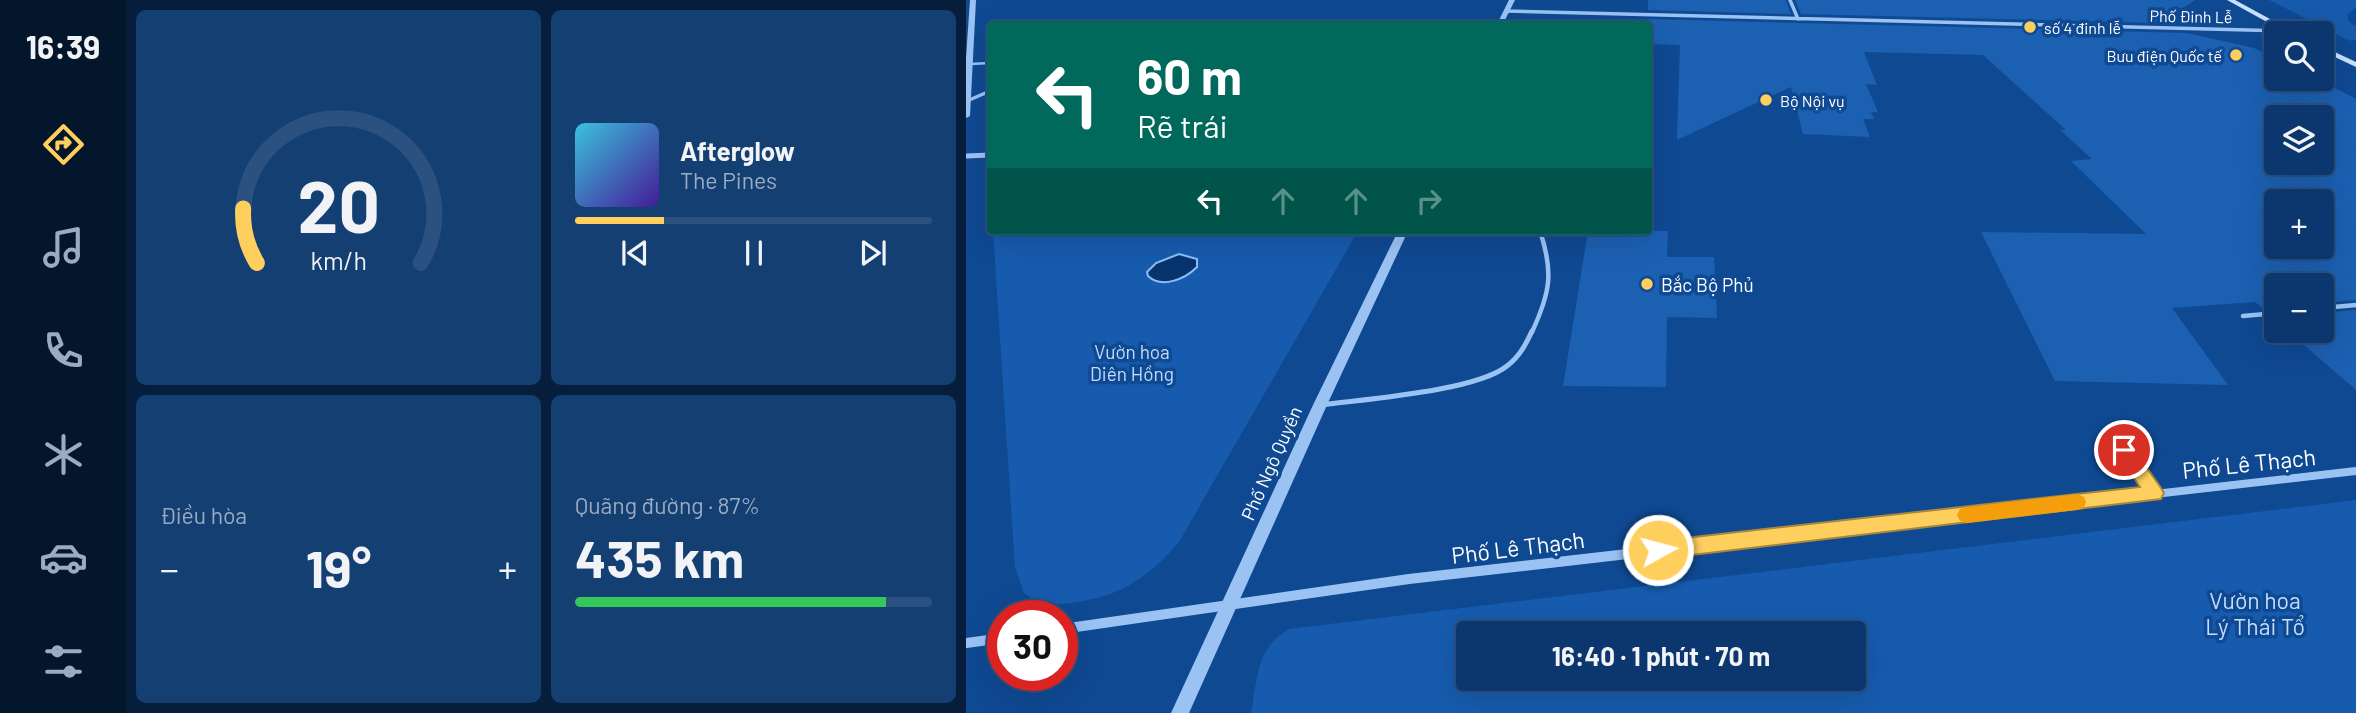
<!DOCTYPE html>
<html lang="vi">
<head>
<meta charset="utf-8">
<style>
	:root { --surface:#0b376e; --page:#143f73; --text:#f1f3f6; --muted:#9aacc2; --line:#2b5181; --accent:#ffcf5d }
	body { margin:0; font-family:Barlow,sans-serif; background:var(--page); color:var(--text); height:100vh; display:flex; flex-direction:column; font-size:26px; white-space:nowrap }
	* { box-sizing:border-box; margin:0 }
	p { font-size:23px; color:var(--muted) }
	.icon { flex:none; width:38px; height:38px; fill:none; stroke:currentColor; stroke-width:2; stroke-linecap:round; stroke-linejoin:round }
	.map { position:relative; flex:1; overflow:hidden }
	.drawer { display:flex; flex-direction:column; gap:10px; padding:10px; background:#061e3c; width:840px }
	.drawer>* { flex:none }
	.guide { position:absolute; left:21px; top:21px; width:665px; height:214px; border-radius:7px; box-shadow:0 7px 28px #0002,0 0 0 2px var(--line); background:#00695c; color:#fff; overflow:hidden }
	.controls { position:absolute; left:1298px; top:21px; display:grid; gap:14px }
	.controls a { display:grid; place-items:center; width:70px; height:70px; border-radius:7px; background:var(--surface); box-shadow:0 7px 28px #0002,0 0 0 2px var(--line); font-size:35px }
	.speed { position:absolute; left:21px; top:600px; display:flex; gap:14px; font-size:35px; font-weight:700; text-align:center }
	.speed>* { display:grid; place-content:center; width:91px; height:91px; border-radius:50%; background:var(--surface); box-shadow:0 7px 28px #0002,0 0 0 2px var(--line); line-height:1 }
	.speed .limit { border:10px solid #d22; background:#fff; color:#111 }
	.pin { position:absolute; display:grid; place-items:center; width:60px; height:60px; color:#fff; margin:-30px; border:4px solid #fff; border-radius:50%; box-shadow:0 2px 7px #0007 }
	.me { position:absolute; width:77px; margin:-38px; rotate:83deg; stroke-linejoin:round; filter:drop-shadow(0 0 5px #0008) }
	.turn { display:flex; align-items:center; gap:24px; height:147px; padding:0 35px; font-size:32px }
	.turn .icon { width:91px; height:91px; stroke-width:2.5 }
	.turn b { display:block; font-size:49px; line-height:60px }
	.lanes { display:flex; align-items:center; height:66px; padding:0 35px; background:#0003; justify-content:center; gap:35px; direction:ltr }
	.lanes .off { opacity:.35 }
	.big { font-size:52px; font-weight:700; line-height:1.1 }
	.drawer .widget { flex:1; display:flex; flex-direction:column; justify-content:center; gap:10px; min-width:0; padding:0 24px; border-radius:10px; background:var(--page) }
	.drawer .dial { align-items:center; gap:0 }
	.dial svg { height:182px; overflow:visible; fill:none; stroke:var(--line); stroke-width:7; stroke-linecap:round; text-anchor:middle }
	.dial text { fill:var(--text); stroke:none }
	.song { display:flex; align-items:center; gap:21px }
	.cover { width:84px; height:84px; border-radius:10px; background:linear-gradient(135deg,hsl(190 70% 55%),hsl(260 70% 35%)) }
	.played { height:7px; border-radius:4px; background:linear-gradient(90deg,var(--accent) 25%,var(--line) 25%) }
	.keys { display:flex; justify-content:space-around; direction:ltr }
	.heat { display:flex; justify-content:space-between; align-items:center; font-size:38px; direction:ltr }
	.charge { height:10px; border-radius:5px; background:linear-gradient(90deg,#34c759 87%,var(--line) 0) }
	.drawer .tiles { flex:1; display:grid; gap:10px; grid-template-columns:repeat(2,1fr) }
	.trip { position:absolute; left:490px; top:621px; width:410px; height:70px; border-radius:7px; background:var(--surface); box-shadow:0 7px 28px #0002,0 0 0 2px var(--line); font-weight:700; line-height:70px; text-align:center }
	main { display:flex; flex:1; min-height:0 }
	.dock { display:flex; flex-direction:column; width:126px; justify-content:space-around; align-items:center; background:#04162c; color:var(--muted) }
	.dock .icon { width:49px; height:49px }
	.dock .selected { color:var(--accent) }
	.dock b { font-size:32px; color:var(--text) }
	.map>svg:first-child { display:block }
</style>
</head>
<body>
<main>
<nav class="dock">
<b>16:39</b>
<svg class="icon selected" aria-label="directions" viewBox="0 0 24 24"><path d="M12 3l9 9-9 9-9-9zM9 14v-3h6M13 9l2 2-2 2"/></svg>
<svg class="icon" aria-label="music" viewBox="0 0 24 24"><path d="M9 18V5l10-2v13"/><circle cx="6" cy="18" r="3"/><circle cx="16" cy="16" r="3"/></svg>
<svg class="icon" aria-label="phone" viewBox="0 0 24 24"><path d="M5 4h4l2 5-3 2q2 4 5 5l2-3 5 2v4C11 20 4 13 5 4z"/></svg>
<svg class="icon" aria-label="climate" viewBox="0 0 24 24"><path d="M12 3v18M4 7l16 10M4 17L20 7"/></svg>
<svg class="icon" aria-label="car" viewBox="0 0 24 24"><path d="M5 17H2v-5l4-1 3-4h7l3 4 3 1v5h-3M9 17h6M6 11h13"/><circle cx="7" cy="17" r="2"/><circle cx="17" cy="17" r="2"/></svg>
<svg class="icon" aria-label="filters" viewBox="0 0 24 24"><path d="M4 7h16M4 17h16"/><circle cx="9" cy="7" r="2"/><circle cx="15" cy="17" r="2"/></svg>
</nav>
<section class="drawer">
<div class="tiles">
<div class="widget dial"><svg viewBox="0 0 100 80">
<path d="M14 69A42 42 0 1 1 86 69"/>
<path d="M14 69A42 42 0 0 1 8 45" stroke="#ffcf5d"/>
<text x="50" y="56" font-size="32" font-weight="700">20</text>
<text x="50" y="72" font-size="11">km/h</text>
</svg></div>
<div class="widget">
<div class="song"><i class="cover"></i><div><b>Afterglow</b><p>The Pines</p></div></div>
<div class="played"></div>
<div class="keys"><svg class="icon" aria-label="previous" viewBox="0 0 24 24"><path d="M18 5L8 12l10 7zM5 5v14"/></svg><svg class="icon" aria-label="pause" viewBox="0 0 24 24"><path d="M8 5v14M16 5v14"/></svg><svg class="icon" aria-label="next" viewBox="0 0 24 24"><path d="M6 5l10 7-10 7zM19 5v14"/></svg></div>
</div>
<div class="widget"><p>Điều hòa</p>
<div class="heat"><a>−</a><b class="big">19°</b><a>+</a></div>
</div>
<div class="widget"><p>Quãng đường · 87%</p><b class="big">435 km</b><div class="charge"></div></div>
</div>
</section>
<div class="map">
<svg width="1390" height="713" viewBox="0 0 1390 713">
	<rect width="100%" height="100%" fill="#0f4992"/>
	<!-- green -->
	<path fill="#165bad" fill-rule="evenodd" d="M1303 0H1390V8L1381 14 1383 22 1390 26V39L1384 41Z
		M27 231H392L213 542C171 591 139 601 77 606L58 593 49 568Z
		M1390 500V713H285C292 678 289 649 323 629ZM502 634H887V679H502Z"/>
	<!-- water -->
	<path fill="#08346d" stroke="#8bbef8" stroke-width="2" d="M213 254 231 259V267C219 279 196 289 182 276L181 272 190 263Z"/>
	<!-- building -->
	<path fill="#1c60b2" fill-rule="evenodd" d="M682 0H820L825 14 682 10Z
		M829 0H1229L1194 23 835 14Z
		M682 19 1221 33 1288 48 1311 59V79H1352L1390 99V300L1356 303V285H1311V308L1298 309 1289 302 1206 308 1262 385 1089 381 1015 232 1180 234 1105 161 1126 159 1094 130H1100L1017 55 898 52 911 85 900 84 912 112H905L908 119H897L904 137 837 134 825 87 711 140 714 45 682 44ZM1311 117H1356V163H1311ZM1311 201H1356V247H1311Z
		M622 231H702L701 257H748L751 318 701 317 700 387 597 386Z
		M1390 310V390L1322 331H1356V313Z"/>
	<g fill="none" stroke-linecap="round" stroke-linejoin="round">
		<!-- service-far3 -->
		<path stroke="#9ac3f4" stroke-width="2.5" d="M4 64 24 63"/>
		<!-- service-far2 -->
		<path stroke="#9ac3f4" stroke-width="3.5" d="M1 101 24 91"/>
		<!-- service-far1 -->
		<path stroke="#9ac3f4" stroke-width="4.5" d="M1356 308 1390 305
			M1277 316 1311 313
			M566 332C584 293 588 273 574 231"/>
		<!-- service -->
		<path stroke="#9ac3f4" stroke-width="5" d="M356 405C400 399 510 391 541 366 554 356 560 344 566 331
			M1158 450 1188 493"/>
		<!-- minor-far3 -->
		<path stroke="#9ac3f4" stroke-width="3.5" d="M824 0 832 19
			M540 11 1321 31"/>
		<!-- minor-far2 -->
		<path stroke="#9ac3f4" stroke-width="5" d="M0 156 24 155"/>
		<!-- minor-far1 -->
		<path stroke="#9ac3f4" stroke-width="8" d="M1119 502 1390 471"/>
		<!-- minor -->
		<path stroke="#9ac3f4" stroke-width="10" d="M96 629 443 579 1134 500
			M0 643 37 638"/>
		<!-- tertiary -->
		<path fill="#9ac3f4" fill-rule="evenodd" d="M4 0H10L4 116 0 118V58Z
			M543 0H549L537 24H531Z
			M432 231H442L361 405 223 713H205L347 405Z"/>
		<!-- secondary -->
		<path fill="#c9e0fd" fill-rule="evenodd" d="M1261 0H1269L1330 33H1321Z
			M1356 46 1390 62V67L1356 51Z"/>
	</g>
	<!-- route -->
	<path fill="#ffcf5d" stroke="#a6873c" stroke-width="2" d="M1158 443 1165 445 1195 488 1198 493 1195 499 692 559 684 556 681 550 684 544 692 541 1174 487 1149 450 1152 445Z"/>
	<!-- slow -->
	<path fill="#f59e0b" d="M1111 494 1118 497 1120 502 1118 508 1111 510 1001 523 994 521 991 515 994 509 1001 507Z"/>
	<!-- markers -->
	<g fill="#ffcf5d" stroke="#0f4992" stroke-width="2.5">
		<circle cx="1064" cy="27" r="7"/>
		<circle cx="1270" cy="55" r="7"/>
		<circle cx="800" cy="100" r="7"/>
		<circle cx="681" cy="284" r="7"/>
	</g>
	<g text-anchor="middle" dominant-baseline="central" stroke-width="7" stroke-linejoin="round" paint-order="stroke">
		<!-- far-street labels -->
		<g font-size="16" fill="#fff" stroke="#0f4992">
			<text transform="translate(1225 16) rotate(1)">Phố Đinh Lễ</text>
		</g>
		<!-- far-poi labels -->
		<g font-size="16" fill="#fff" stroke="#0f4992" text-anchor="start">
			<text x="1078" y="27">số 4 đinh lễ</text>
			<text x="1256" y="55" text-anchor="end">Bưu điện Quốc tế</text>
			<text x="814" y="100">Bộ Nội vụ</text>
		</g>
		<!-- poi labels -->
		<g font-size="19" fill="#fff" stroke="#0f4992" text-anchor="start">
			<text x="695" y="284">Bắc Bộ Phủ</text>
		</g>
		<!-- park labels -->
		<g font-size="19" fill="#c2ddfe" stroke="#0f4992">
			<text x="166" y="351">Vườn hoa<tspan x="166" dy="22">Diên Hồng</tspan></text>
		</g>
		<!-- street labels -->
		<g font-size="19" fill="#fff" stroke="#0f4992">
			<text transform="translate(305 463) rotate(-66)">Phố Ngô Quyền</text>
		</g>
		<!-- near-street labels -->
		<g font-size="23" fill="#fff" stroke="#0f4992">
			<text transform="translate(1283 463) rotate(-6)">Phố Lê Thạch</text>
			<text transform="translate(552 547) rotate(-7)">Phố Lê Thạch</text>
		</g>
		<!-- near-park labels -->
		<g font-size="23" fill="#c2ddfe" stroke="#0f4992">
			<text x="1289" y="600">Vườn hoa<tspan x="1289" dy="26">Lý Thái Tổ</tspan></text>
		</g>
	</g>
</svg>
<div class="controls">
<a><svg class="icon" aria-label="search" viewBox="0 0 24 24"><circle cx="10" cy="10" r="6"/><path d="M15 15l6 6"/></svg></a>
<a><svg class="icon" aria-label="layers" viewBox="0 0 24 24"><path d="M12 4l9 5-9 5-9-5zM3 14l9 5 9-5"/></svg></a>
<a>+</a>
<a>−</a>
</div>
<div class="speed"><div class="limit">30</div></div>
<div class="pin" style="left:1158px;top:450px;background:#d93025"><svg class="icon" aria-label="arrive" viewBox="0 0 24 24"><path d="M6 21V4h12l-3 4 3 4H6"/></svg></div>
<svg class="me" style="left:692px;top:550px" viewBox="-20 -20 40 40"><circle r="17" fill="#ffcf5d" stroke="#fff" stroke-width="3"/><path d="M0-11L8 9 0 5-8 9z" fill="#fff"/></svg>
<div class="trip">16:40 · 1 phút · 70 m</div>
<div class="guide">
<div class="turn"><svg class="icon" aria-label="left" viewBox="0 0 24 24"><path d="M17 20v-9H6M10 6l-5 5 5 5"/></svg><div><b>60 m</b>Rẽ trái</div></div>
<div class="lanes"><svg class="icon" aria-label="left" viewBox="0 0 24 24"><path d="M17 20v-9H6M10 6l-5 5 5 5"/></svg><svg class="icon off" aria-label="ahead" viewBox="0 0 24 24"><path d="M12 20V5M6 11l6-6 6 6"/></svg><svg class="icon off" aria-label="ahead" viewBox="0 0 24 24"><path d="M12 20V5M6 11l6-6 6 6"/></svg><svg class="icon off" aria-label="right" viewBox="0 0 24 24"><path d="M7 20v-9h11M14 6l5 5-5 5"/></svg></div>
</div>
</div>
</main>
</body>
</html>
